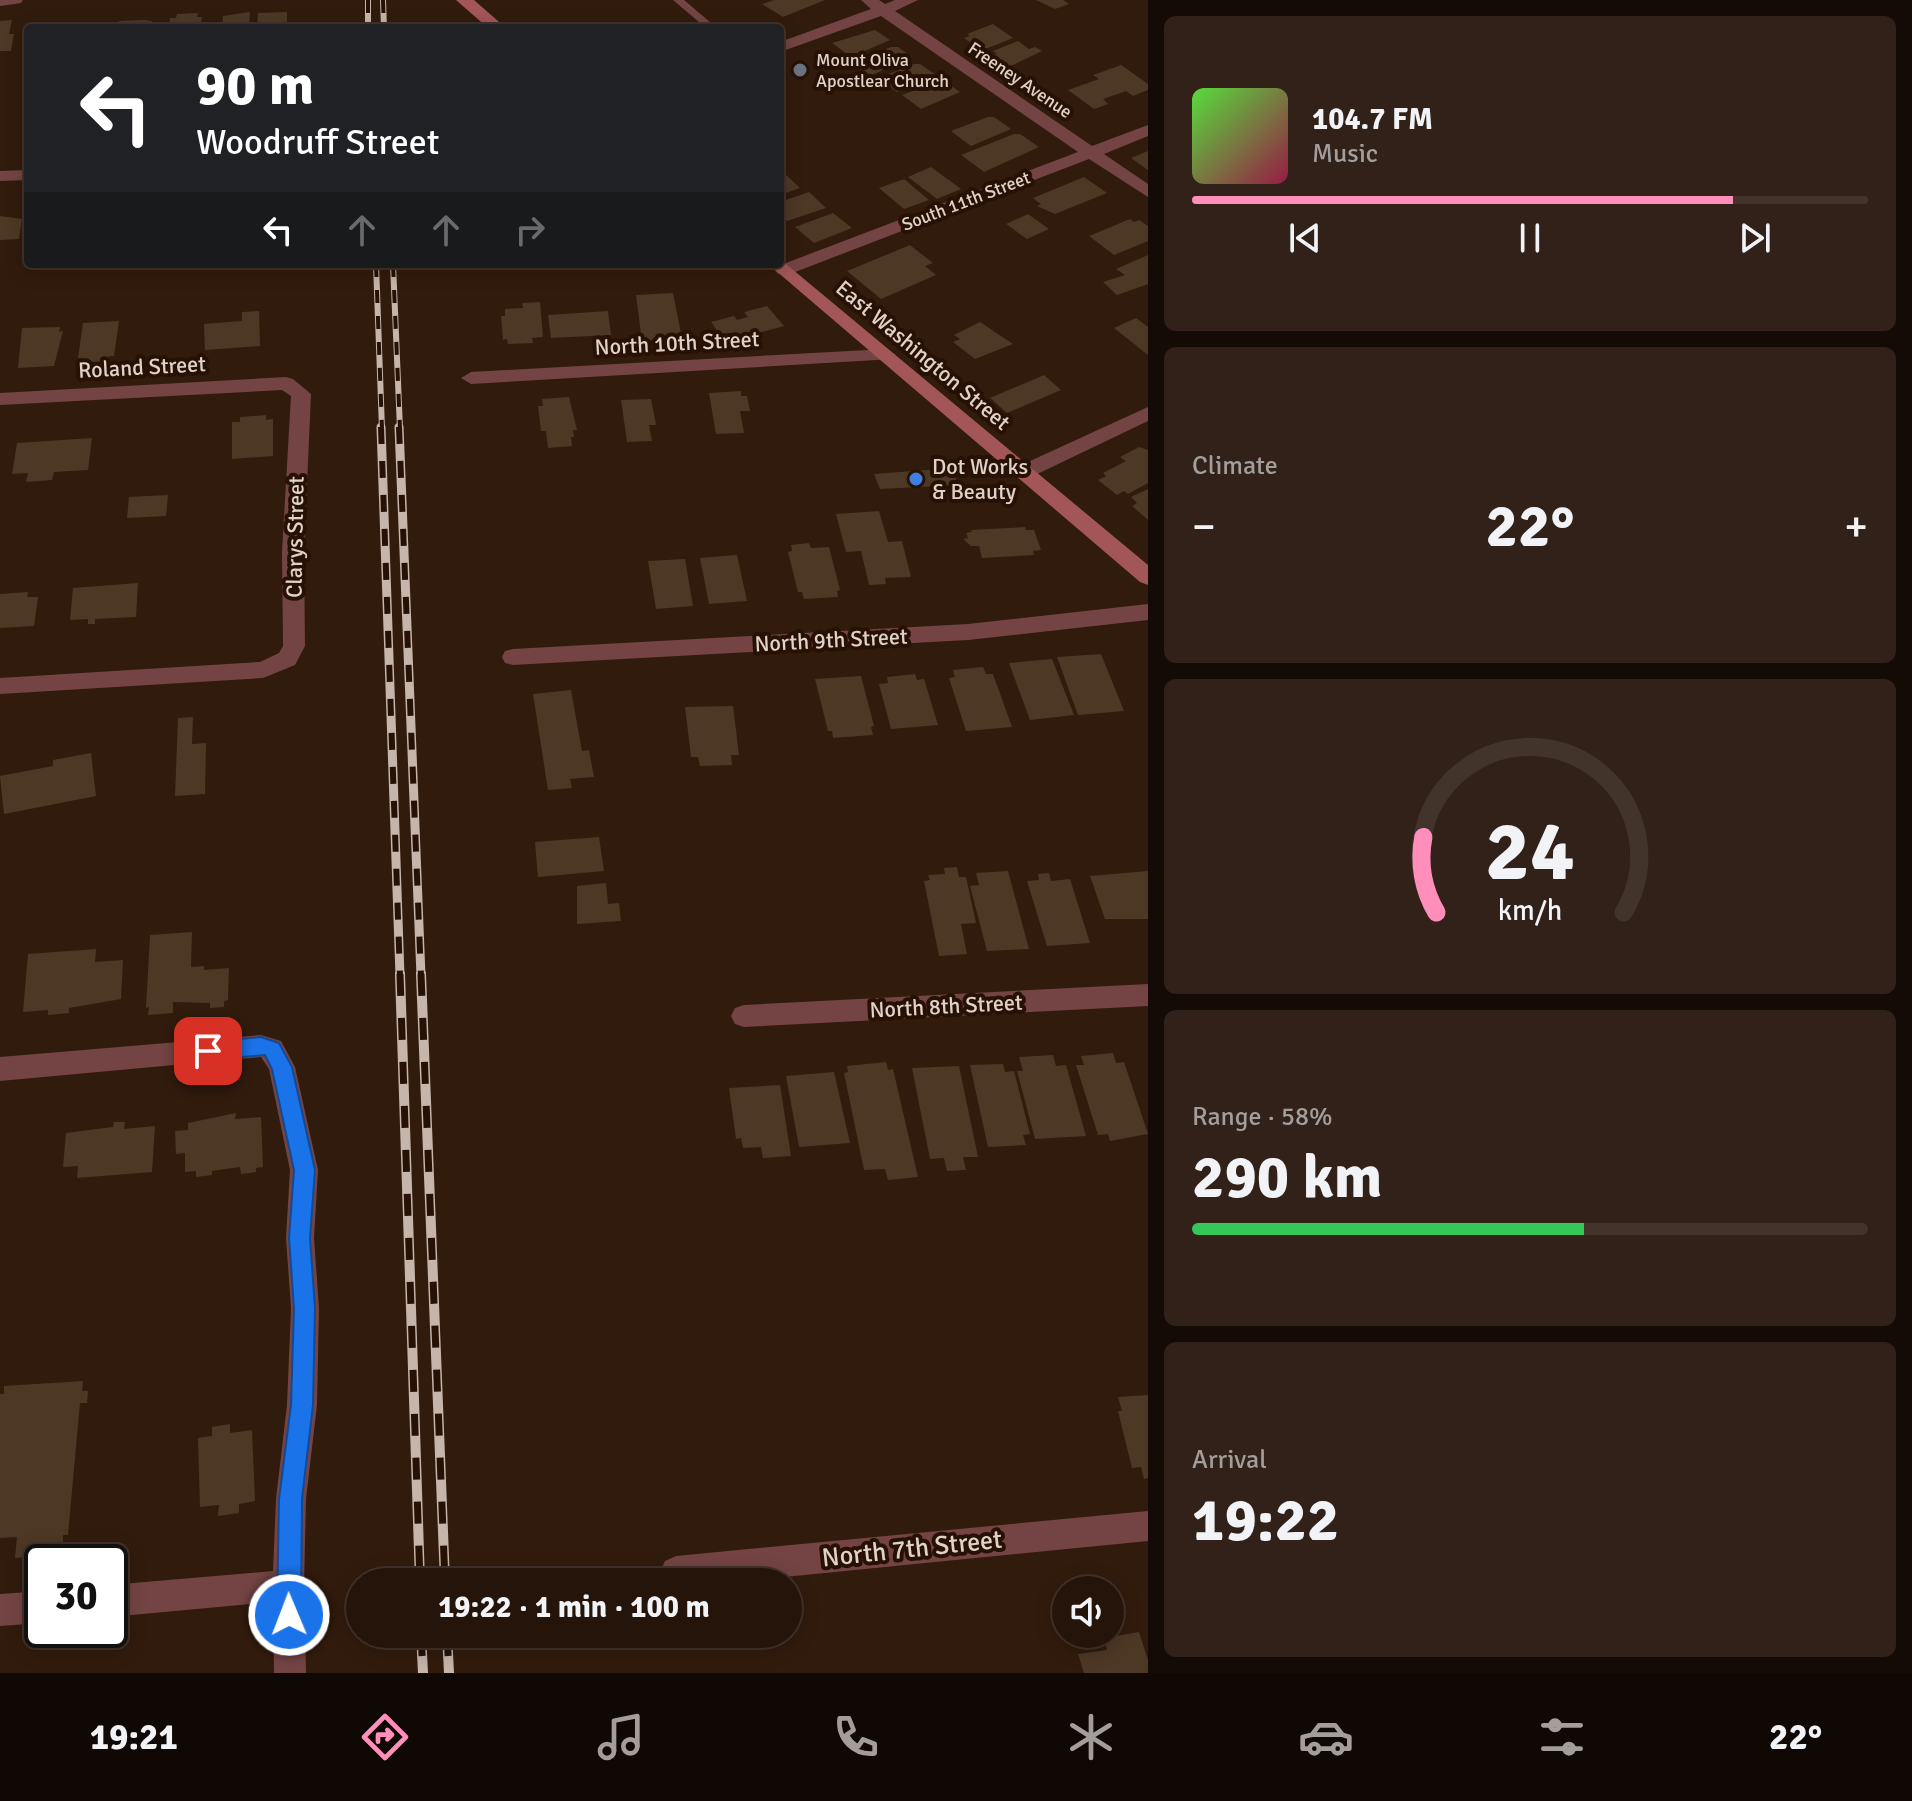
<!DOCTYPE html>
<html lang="en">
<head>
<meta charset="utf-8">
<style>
	:root { --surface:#25140a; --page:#312118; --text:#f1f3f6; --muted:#a39e9c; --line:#42332b; --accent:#ff8eba }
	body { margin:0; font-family:Signika,sans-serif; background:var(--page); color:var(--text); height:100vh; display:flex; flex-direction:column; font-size:30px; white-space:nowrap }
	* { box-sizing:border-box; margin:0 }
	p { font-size:26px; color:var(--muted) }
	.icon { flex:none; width:44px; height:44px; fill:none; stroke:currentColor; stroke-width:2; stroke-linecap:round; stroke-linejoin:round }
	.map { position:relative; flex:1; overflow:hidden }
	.panel { display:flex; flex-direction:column; gap:16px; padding:16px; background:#140b06; width:764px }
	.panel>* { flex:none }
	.top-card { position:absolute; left:24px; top:24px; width:760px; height:244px; border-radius:8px; box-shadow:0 4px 20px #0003,0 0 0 2px var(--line); background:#202124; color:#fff; overflow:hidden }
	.tools { position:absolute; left:1052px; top:1576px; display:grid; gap:16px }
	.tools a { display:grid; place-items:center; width:72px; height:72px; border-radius:50%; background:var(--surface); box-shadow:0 4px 20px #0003,0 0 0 2px var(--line); font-size:40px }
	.speed { position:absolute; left:24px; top:1544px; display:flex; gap:16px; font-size:40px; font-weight:700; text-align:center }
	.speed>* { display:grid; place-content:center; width:104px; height:104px; border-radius:50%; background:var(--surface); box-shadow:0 4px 20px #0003,0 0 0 2px var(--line); line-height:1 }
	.speed .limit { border:4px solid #111; border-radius:12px; background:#fff; color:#111 }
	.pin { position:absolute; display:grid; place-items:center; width:68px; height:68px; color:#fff; margin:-34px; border-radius:16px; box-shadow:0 4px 12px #0006 }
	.me { position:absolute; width:88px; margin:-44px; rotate:359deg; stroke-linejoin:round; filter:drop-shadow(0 0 6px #0008) }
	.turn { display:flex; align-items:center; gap:28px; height:168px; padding:0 40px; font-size:36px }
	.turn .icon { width:104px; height:104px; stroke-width:2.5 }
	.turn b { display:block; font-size:56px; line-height:68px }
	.lanes { display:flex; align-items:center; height:76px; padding:0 40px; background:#0003; justify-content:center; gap:40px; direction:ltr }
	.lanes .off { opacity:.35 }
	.big { font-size:60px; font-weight:700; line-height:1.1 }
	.panel .widget { flex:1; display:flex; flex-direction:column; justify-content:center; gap:12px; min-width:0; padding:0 28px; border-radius:12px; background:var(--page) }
	.panel .dial { align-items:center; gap:0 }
	.dial svg { height:208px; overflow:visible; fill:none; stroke:var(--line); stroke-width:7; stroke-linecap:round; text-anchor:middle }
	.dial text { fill:var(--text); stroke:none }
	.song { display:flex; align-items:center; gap:24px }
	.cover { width:96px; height:96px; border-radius:12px; background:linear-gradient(135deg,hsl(110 70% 55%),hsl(340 70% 35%)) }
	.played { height:8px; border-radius:4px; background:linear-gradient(90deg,var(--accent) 80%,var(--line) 80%) }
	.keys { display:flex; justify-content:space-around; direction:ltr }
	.heat { display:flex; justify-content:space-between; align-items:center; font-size:44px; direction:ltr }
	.charge { height:12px; border-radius:6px; background:linear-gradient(90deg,#34c759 58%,var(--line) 0) }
	.trip { position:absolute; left:346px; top:1568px; width:456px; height:80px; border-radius:40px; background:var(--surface); box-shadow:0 4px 20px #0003,0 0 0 2px var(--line); font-weight:700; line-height:80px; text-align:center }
	.tab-bar { display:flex; height:128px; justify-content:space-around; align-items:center; background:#0f0804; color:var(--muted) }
	.tab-bar .icon { width:56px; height:56px }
	.tab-bar .selected { color:var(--accent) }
	.tab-bar b { font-size:36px; color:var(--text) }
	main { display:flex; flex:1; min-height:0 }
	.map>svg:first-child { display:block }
</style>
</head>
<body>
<main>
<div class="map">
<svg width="1148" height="1673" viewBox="0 0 1148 1673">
	<rect width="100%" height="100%" fill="#311b0d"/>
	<!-- building -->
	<path fill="#4d3825" d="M774 0H825L783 17 762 4Z
		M1036 0H1063L1069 4 1055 9Z
		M250 12 249 28H222L223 16Z
		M287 12V28H257L258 13Z
		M198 13 197 17H202L200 28H169L170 18H176L177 14Z
		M12 20 9 34H14L11 51H0V21Z
		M144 20 152 21 154 28H118L119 21Z
		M993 24 1013 38 988 48H978L964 38 970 36 967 34Z
		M875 30 890 40 851 57 832 43Z
		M1018 41 1029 49 1035 47 1042 51 1013 65 1004 66 989 56 997 54 993 51Z
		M891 47H898L912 57 872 75 855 68 859 66 853 62Z
		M914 64H920L936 75 897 92 878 78Z
		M1121 65 1148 84V90L1133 96 1126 91 1103 99 1108 104 1094 109 1068 90 1099 79 1093 75Z
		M939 81H944L960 92 921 109 902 95Z
		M988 117H994L1011 129 971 146 951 131Z
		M1014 134H1020L1039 147 984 172 961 155Z
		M1148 151V170L1131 158Z
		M931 167 961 189 937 199 908 177Z
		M783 172 800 188 780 195V173Z
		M1084 177 1107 193 1055 214 1037 206 1041 204 1033 198Z
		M904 179 929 200 904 209 879 188Z
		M809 192 826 208 787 221 780 215V202Z
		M833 213 852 228 814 243 795 227Z
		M1028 214 1049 229 1027 239 1006 224Z
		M0 216 22 219 19 239 0 240Z
		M1130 219 1134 222 1139 220 1148 226V241L1114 255 1089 236Z
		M910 245 933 263 925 266 936 275 881 299 847 271Z
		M1148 255V284L1117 295 1103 282 1125 275 1116 269Z
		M673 293 682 339 639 341 638 334H641L636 295Z
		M540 302 543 337 532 338 533 343 508 344 507 339 503 340 501 316H505V309L523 308 522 303Z
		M767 306 784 326 725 342 711 322 734 316 737 320 748 317 744 312Z
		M259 311 260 346 205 350 204 324 242 321V312Z
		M608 311 611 335 551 338 548 315Z
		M1136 318 1148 327V355L1114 328Z
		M119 321 114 356H109L108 361 81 363 82 358H78L83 323Z
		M980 322 1013 344 975 359 953 342 960 339 954 335Z
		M60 327 59 332 63 331 54 366 18 368 22 328Z
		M1044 375 1061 390 1007 413 990 398Z
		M741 391V396H747L750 411H740L744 433 716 434 709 393Z
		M569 397 577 430H573L574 437H571L572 446 548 448 546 431H541L538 406H543L542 399Z
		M651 399 656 425H649L652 441 627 442 621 400Z
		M266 415V420L273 419V456L232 459V422H240V417Z
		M92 438 88 470 54 472 52 480 26 482 28 473 12 474 17 443Z
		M1139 447 1148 450V483L1128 494 1124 491 1117 495 1098 480 1106 476 1103 473 1126 461 1120 457Z
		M952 468 958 485 880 489 874 474Z
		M1148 489V520L1132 506 1137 503 1131 497Z
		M168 495 166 516 127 518 129 497Z
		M879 511 888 542 902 541 911 577 885 578 886 584 869 585 861 551 846 552 836 514Z
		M1025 527 1026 530H1034L1041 550 1033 551 1034 555 982 558 979 546H971L963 539 968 538 966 533 972 532 971 530Z
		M809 543 811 548 829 547 840 590 837 591 838 597 804 599 802 592H798L788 552 792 551 791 545Z
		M737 555 747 601 709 604 700 558Z
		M685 559 693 606 656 609 648 561Z
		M138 583 136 617 95 619V624H88V619L70 620 73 588Z
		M28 592 27 597H38L34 626 0 628V594Z
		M1101 654 1124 711 1078 715 1057 657Z
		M1052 659 1074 715 1030 720 1009 663Z
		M983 667 986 674H993L1012 727 966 731 949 678 955 677 953 670Z
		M915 674 917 680 924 679 938 725 891 729 879 684 888 683 887 677Z
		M861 676 874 726 871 727 873 735 833 738 832 731H828L815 679Z
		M571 690 582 751 589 750 594 777 570 779 572 788 548 790 533 694Z
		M733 706 739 755H731L732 765 700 766 698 757H691L685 707Z
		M193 717 192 744 206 743 205 794 175 796 178 718Z
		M91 753 96 796 4 814 0 776 53 766V760Z
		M599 837 604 871 538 877 535 842Z
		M957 867 959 877H966L976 923 961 924 967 954 939 956 924 881 930 880 928 875 945 874 944 868Z
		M1008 871 1029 949 987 951 970 886 979 885 976 873Z
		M1148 871V919H1105L1090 876Z
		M1049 873 1051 881 1070 879 1090 943 1047 946 1027 881 1039 880 1038 874Z
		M606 883 608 904 619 903 621 921 577 924V886Z
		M192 932 191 967 204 966V970L229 968 228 1000 224 1001V1007L210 1008V1003L173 1002V1013L148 1015 149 1007 146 1008 150 935Z
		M96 949 95 962 123 960 121 999 69 1008V1013L48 1015V1010L23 1012 28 954Z
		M1113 1053 1116 1063 1124 1062 1148 1134 1110 1141 1108 1134 1098 1135 1076 1065H1084L1081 1056Z
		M1053 1055 1056 1066 1066 1065 1086 1136 1035 1139 1017 1071H1023L1019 1057Z
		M886 1062 888 1070 893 1069 918 1177 888 1180 885 1169 864 1170 844 1073 848 1072 847 1066Z
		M1003 1064 1005 1072 1014 1071 1030 1134 1023 1135 1026 1145 988 1147 970 1065Z
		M959 1066 978 1157H963L966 1170 947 1171 944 1158 930 1159 912 1068Z
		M834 1072 850 1143 799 1147 786 1076Z
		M780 1085 791 1156 763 1158 761 1147 743 1148 741 1138 736 1139 729 1088Z
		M236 1113 235 1119 261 1117 263 1167 256 1168V1172L241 1174 240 1167 212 1171V1175L196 1177V1171L185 1172V1153L176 1154 175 1131 188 1130V1123Z
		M114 1122H125L124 1129 155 1126 152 1172 77 1178 78 1166 63 1167 66 1133 113 1127Z
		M83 1381 82 1391H88L87 1403H80L68 1535H63V1542L38 1545 36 1556 15 1558 17 1537 0 1538V1394H4V1386Z
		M1148 1395V1478L1144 1479 1141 1467 1132 1468 1118 1411H1122L1118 1397Z
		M230 1424V1433L252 1430 255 1501 239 1504V1513L218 1516 219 1505 200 1507 198 1438 212 1436V1427Z
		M1139 1632 1148 1660V1673H1084L1078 1654 1107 1650 1104 1638Z"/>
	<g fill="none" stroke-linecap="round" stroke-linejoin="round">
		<!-- lane -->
		<path fill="#744444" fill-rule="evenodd" d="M673 0H684L717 28H706Z"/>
		<!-- street -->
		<path fill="#744444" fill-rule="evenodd" d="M0 0H23L21 3 0 6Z
			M861 0H879L885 4 895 0H918L895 11 1092 146 1148 125V136L1104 154 1148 184V197L1089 159 790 274H778L775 270 778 266 1078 152 881 16 780 52V42L871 9Z
			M28 170V180L0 181V171Z
			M886 349 896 355 893 359 471 384 461 378 471 372Z
			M286 377 293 379 311 394 304 552 305 646 295 665 263 678 0 694V678L260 662 279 653 283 646 282 552 291 396 282 390 0 405V393Z
			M1148 407V421L1031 477H1017L1014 472 1017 467Z
			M1148 604V620L968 640 513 665 505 663 502 657 505 651 513 649 968 624Z
			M1148 984V1006L744 1027 735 1024 731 1016 735 1008 744 1005Z
			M261 1035 281 1041 295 1067 318 1170 314 1238 319 1308 317 1405 306 1499 304 1585 306 1673H274L273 1602 110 1617V1585L273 1571 276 1499 287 1405 291 1308 286 1238 290 1170 269 1069 261 1057 0 1081V1057Z
			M1148 1511V1541L734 1582H664L660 1572 665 1561 676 1556Z
			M42 1591V1623L0 1626V1594Z"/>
		<!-- secondary -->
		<path fill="#a25658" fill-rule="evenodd" d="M456 0H474L506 28H488Z
			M780 259 1148 565V585L1140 582 768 264H780Z"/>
		<defs>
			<path id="rail-far2" d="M368 0V28
				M383 0 384 28
				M376 264 382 429
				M393 264 400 429"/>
			<path id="rail-far1" d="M381 427 400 976
				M399 427 421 976"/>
			<path id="rail" d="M400 974 420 1582
				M421 974 445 1582
				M421 1634 423 1673
				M447 1634 449 1673"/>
		</defs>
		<!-- rail-far2 casing -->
		<use href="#rail-far2" stroke="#c5b5ab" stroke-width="6"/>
		<!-- rail-far1 casing -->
		<use href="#rail-far1" stroke="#c5b5ab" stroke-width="9"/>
		<!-- rail casing -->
		<use href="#rail" stroke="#c5b5ab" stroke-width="10"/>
		<!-- rail-far2 -->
		<use href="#rail-far2" stroke="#271105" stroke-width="4" stroke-dasharray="13" stroke-linecap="butt"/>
		<!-- rail-far1 -->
		<use href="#rail-far1" stroke="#271105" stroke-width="6" stroke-dasharray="17" stroke-linecap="butt"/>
		<!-- rail -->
		<use href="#rail" stroke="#271105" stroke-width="7" stroke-dasharray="22" stroke-linecap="butt"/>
	</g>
	<!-- route -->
	<path fill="#1a73e8" stroke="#114b97" stroke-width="2" d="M261 1037 279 1043 292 1067 315 1170 310 1238 315 1308 313 1405 302 1499 301 1615 297 1623 289 1627 280 1623 277 1615 279 1499 291 1405 294 1308 289 1238 294 1170 272 1069 265 1055 208 1060 201 1057 198 1051 201 1045 208 1042Z"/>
	<!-- markers -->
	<circle fill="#6b7280" stroke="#271105" stroke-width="3" cx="800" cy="70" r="8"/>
	<circle fill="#3f7fe0" stroke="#271105" stroke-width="3" cx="916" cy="479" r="8"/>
	<g text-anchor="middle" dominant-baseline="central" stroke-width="8" stroke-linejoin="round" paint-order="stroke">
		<!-- far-poi labels -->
		<g font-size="18" fill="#e1d2c9" stroke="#271105" text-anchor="start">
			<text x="816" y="60">Mount Oliva<tspan x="816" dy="21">Apostlear Church</tspan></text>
		</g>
		<!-- far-street labels -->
		<g font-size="18" fill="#e1d2c9" stroke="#271105">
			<text transform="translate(1020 80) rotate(34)">Freeney Avenue</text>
			<text transform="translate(966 201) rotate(-21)">South 11th Street</text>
		</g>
		<!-- street labels -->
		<g font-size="22" fill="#e1d2c9" stroke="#271105">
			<text transform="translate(677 343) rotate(-3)">North 10th Street</text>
			<text transform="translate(923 355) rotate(40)">East Washington Street</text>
			<text transform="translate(142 367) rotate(-3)">Roland Street</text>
			<text transform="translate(295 537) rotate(-89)">Clarys Street</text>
			<text transform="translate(831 640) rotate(-3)">North 9th Street</text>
			<text transform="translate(946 1006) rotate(-3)">North 8th Street</text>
		</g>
		<!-- poi labels -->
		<g font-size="22" fill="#e1d2c9" stroke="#271105" text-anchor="start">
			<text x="932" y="466">Dot Works<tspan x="932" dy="25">&amp; Beauty</tspan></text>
		</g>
		<!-- near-street labels -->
		<g font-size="26" fill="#e1d2c9" stroke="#271105">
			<text transform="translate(912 1549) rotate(-6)">North 7th Street</text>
		</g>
	</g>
</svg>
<div class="tools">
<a><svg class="icon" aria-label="sound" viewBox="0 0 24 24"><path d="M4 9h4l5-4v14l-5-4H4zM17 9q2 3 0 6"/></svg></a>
</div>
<div class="speed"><div class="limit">30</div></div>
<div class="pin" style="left:208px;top:1051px;background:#d93025"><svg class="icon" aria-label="arrive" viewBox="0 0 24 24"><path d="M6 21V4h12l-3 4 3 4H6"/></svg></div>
<svg class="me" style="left:289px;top:1615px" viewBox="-20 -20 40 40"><circle r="17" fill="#1a73e8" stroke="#fff" stroke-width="3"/><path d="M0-11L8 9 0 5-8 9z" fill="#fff"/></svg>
<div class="trip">19:22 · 1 min · 100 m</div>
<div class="top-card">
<div class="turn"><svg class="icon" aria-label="left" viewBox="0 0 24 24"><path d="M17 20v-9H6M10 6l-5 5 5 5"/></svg><div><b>90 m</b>Woodruff Street</div></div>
<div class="lanes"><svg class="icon" aria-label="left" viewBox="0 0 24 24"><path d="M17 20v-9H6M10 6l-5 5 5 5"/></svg><svg class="icon off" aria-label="ahead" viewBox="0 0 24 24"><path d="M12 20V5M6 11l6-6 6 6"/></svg><svg class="icon off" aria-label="ahead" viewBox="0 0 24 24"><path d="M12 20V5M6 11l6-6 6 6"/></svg><svg class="icon off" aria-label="right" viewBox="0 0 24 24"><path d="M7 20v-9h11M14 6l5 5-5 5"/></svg></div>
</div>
</div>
<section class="panel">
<div class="widget">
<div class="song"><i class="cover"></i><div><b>104.7 FM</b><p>Music</p></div></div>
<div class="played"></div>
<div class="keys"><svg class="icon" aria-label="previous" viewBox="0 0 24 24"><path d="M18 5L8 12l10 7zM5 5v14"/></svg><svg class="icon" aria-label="pause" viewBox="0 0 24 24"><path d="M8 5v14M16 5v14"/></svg><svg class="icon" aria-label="next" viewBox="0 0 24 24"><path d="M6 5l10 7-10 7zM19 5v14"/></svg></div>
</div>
<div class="widget"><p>Climate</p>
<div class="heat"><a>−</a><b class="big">22°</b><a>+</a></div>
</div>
<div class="widget dial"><svg viewBox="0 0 100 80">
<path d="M14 69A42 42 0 1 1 86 69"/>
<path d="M14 69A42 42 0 0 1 9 40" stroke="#ff8eba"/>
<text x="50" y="56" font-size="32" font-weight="700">24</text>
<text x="50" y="72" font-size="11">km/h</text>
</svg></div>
<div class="widget"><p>Range · 58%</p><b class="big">290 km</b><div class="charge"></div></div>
<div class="widget"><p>Arrival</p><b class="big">19:22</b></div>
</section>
</main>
<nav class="tab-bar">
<b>19:21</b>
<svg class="icon selected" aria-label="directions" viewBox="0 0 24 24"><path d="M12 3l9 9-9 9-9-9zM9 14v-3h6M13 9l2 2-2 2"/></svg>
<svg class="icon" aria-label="music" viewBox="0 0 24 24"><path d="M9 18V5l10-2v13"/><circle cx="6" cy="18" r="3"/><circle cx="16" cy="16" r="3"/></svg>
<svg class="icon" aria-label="phone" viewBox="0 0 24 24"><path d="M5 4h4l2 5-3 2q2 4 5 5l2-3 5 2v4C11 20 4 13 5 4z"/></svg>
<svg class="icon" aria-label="climate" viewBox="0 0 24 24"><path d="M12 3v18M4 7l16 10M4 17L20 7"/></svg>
<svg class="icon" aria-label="car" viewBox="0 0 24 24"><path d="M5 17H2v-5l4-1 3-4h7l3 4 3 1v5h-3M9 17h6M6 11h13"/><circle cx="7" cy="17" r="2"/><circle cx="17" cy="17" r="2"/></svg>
<svg class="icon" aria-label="filters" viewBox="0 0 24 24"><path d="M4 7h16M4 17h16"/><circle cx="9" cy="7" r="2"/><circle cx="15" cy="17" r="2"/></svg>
<b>22°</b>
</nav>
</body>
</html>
